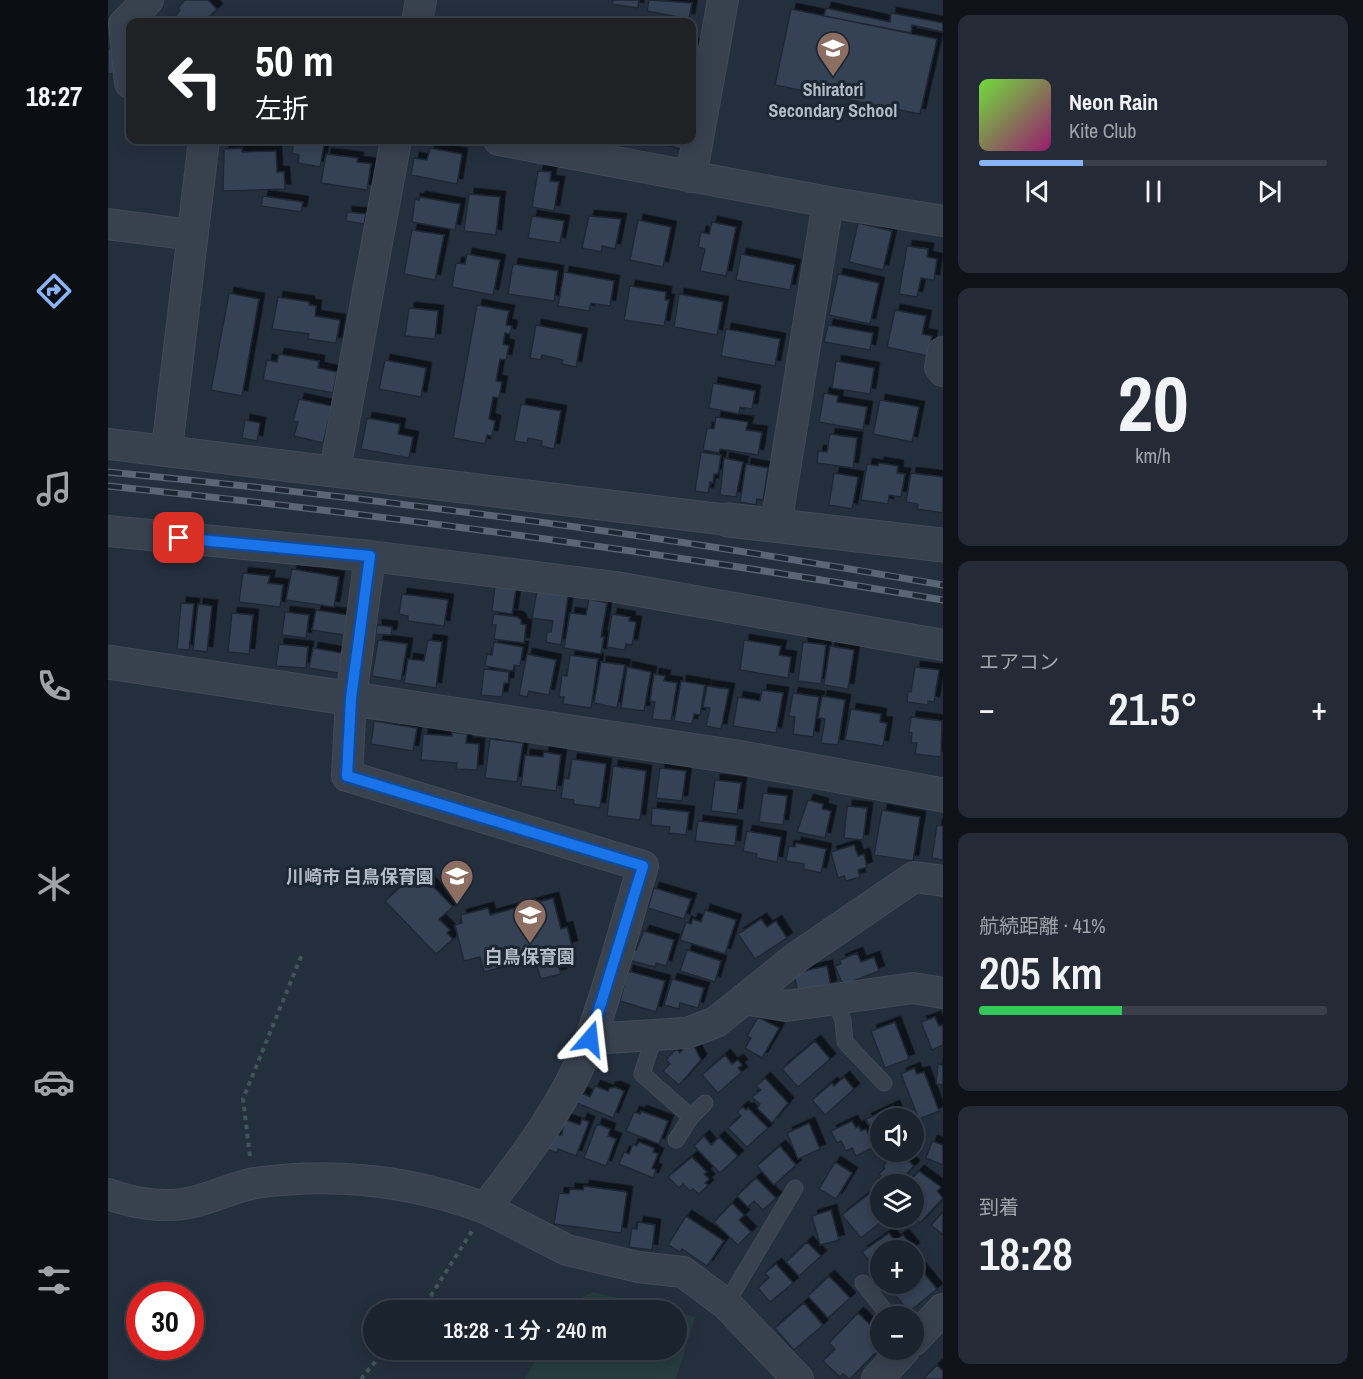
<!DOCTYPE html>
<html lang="ja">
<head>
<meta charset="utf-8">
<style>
	:root { --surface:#1b232e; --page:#242b36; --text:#f1f3f6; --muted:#a0a4aa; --line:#39404a; --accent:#8ab4f8 }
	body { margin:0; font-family:"Archivo Narrow","Noto Sans JP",sans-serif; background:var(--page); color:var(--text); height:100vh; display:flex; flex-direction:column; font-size:22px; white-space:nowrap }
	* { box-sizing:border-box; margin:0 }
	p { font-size:20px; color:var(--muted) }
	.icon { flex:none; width:33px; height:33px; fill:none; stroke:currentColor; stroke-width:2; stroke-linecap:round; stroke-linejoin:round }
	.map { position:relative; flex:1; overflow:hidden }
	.details { display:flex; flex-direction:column; gap:15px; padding:15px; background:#0f1319; width:420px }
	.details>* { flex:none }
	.top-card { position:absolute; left:18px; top:18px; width:570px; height:126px; border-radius:12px; box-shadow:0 3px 15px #0003,0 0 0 2px var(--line); background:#202124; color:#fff; overflow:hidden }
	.tools { position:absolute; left:762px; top:1108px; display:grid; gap:12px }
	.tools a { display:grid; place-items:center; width:54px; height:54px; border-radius:50%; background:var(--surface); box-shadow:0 3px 15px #0003,0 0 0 2px var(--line); font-size:30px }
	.speed { position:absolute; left:18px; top:1282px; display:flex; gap:12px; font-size:30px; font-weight:700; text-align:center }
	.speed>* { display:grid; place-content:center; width:78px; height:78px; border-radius:50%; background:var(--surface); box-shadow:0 3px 15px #0003,0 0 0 2px var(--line); line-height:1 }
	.speed .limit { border:9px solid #d22; background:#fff; color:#111 }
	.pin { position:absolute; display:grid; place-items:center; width:51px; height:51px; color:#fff; margin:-26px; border-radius:12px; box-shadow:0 3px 9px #0006 }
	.me { position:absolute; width:66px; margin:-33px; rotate:17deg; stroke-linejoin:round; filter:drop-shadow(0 0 4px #0008) }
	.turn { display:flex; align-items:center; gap:21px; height:126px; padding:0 30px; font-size:27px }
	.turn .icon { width:78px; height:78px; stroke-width:2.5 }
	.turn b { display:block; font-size:42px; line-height:51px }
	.big { font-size:45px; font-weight:600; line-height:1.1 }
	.details .card { flex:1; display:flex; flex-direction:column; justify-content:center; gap:9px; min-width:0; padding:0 21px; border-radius:12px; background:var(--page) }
	.details .dial { align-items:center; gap:0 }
	.dial b { font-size:78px; line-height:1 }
	.song { display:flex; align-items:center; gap:18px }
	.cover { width:72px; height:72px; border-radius:9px; background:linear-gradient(135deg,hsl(100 70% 55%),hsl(320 70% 35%)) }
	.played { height:6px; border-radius:3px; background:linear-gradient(90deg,var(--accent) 30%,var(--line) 30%) }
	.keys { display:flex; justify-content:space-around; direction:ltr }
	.heat { display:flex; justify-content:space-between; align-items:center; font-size:33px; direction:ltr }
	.charge { height:9px; border-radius:4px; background:linear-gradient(90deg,#34c759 41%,var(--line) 0) }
	.trip { position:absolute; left:255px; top:1300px; width:324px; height:60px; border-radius:30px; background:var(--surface); box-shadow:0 3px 15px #0003,0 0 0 2px var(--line); font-weight:600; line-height:60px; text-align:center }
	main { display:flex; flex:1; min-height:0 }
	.dock { display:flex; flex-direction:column; width:108px; justify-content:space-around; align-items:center; background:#0b0e12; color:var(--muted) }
	.dock .icon { width:42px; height:42px }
	.dock .selected { color:var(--accent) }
	.dock b { font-size:27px; color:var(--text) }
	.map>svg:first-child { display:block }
</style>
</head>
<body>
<main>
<nav class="dock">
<b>18:27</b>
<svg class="icon selected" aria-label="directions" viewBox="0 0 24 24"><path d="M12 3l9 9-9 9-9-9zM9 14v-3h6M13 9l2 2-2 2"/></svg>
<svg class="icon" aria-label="music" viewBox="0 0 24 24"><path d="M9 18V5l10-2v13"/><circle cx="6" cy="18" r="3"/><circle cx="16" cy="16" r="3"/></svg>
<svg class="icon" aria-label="phone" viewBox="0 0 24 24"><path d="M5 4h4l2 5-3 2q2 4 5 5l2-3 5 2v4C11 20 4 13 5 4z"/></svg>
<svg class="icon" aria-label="climate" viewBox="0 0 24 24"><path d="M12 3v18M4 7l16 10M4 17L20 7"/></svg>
<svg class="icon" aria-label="car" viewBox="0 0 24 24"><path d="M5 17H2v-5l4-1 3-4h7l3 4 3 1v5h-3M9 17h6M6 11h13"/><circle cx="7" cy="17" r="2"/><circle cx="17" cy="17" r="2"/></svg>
<svg class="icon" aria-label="filters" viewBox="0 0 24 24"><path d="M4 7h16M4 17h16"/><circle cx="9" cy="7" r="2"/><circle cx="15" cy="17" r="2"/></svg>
</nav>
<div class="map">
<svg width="835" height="1379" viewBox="0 0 835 1379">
	<defs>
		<filter id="shadow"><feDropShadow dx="5.5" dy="-5.5" stdDeviation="0" flood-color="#0009"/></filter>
	</defs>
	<rect width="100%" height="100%" fill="#242f3e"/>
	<!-- green -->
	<path fill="#263c3f" d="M485 1292 563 1311H452L454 1307Z
		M569 1312 587 1317 568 1379H417L433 1350H568Z"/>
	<!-- building -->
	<path fill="#364354" stroke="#1f2835" stroke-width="1.5" filter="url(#shadow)" d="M77 0H100L109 9 96 22H76L68 15 72 10 70 8Z
		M505 0H531L530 8 504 4Z
		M541 0 584 3 581 19 539 11Z
		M718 8 782 22 783 13 835 23V32L804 25 803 33 716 16Z
		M683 9 829 39 812 114 667 85Z
		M584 44 590 45 585 75H584Z
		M0 49H3L7 73 0 74Z
		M186 140H217L212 167 190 163 191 155 184 153Z
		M543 140H574L572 149Z
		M134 148V152L168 151 169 172H176L177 189 115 191 116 149Z
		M322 148 354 154 349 184 303 175 306 158 319 160Z
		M218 154 250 158 249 162 263 164 259 190 213 183Z
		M430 171 443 172 442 181 451 182 446 211 424 207Z
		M361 194 392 197 388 235 356 231Z
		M155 196 195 202 193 212 153 206Z
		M312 197 352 204 347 230 304 222 307 199 311 200Z
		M239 212 258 214 256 224 238 221Z
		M424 216 456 221 452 243 420 238Z
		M481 216 513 219 507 249 494 246 493 252 474 248Z
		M530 220 563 227 555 267 522 260Z
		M604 222 628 227 618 276 592 271 597 249 590 247 593 232 601 234Z
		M750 223 784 231 775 270 741 262Z
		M304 230 336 235 327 280 296 274Z
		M799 246 820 249 819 257 829 259 826 280 813 278 809 297 791 294Z
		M359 254 392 260 385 295 344 287 348 263 357 264Z
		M633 254 687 265 682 290 628 280Z
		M405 264 450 271 446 301 400 294Z
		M456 272 506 281 502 306 483 303 481 311 450 306Z
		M730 274 771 283 762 324 721 315Z
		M522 286 558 292 557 300H561L556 326 516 320Z
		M121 293 151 299 134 396 103 390Z
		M571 294 615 302 609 335 566 327Z
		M170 297 201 302V305L208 306 207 316 232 320 228 343 200 339 201 334 164 329Z
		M369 305 401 311 398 325 404 326 402 334 397 333 395 344 401 346 398 360 392 359 388 381 394 382 391 398 385 397 381 419 387 421 384 436 379 435 377 444 345 438Z
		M301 308 330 311 327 339 297 336Z
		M787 310 818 316 814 334 824 336 820 356 779 347Z
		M428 325 474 334 468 367 454 364 455 360 434 355 433 360 422 358Z
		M720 325 765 333 762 350 716 342Z
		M618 329 672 339 667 366 613 356Z
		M171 354 211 361 210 368 229 372 225 393 155 380 159 360 169 362Z
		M277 360 318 368 313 397 271 389Z
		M728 361 766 368 762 394 724 388Z
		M605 383 647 391 644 409 632 407 631 414 601 408Z
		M716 393 730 396 729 402 759 407 755 430 711 422Z
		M191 399 224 406 215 443 186 436 190 422 185 421Z
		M772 400 811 407 804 442 765 434Z
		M413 404 453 411 446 449 433 446 434 441 420 438 419 443 406 441Z
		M608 417 640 422 638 430 654 432 650 455 612 449 611 453 595 450 599 428 606 429Z
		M259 418 292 424 290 434 305 437 301 458 253 449Z
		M137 420 152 423 149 441 134 438Z
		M722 434 749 438 745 468 709 463 710 451 719 452Z
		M593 452 613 455 610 474H606L605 483 602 482 600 493 587 491Z
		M616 458 635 462 628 497 612 495Z
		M771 463 790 466 789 473 797 474 793 497 781 495 780 504 753 500 759 464 770 466Z
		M638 464 660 468 655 500 649 499 648 505 632 502Z
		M726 473 750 477 744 509 721 505Z
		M803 473 835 477V513L809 509 810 504 798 502Z
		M184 569 231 577 226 607 178 600Z
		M135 573 162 576 160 583 175 585 172 607 131 602Z
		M387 586 408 589 404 614 384 611Z
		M429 591 460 596 453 645 438 642 439 632H443L445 621 424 618Z
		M294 594 340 600 336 626 300 621V616L291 614Z
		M481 599 499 603 493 637H496L493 654 456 648 462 613 478 615Z
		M73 603 86 604 81 650 69 649Z
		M90 604 104 606 99 652 85 650Z
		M208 610 240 615 236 635 204 630Z
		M177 612 201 615 198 638 174 635Z
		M124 613 145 615 141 654 120 652Z
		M386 614 409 617 413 620V624L418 625 416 643 386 639 388 625H384Z
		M504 614 522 617 521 621 528 622 524 645 518 644 517 650 499 647Z
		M269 625 284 627 283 635 268 634Z
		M270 640 299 644 293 681 264 676Z
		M320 640 334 642 328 688 296 683 300 659 316 661Z
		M636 640 673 646 671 655 683 657 680 678 632 670Z
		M386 642 415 647 412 666 406 665 405 671 377 666 379 654 384 655Z
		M695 642 718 645 713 684 690 681Z
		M171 644 200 647 198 668 168 666Z
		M722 646 746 650 740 689 716 685Z
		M205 648 234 653 231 673 201 668Z
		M419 654 448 660 441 695 421 691 419 697 411 695Z
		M462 655 490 659 483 708 455 704 456 697H451L454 675 459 676Z
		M493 662 517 665 509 708 486 703Z
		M519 667 543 672 536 711 513 708Z
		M807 667 831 670 826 702 820 701V705L799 702 800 691 803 692Z
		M376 669 401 672 400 683H396L394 697 373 695Z
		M546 674 557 676 556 681 569 683 563 721 544 719 547 702 542 701Z
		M573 681 597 685 592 715 586 714 584 724 566 721Z
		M599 686 621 689 613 729 598 726 602 708 595 707Z
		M654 690 675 693 668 733 625 726 630 697 652 701Z
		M685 693 711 697 705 737 685 734 687 717 681 716Z
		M714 696 737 700 730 745 713 743 717 719 710 718Z
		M743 709 773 714 772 722 779 723 775 746 737 740Z
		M803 717 834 721 833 757 807 754 809 743H803L804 733 801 732Z
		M266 721 309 728 305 751 263 744Z
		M344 732 359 734 358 743 371 744 369 770 348 769 349 763 313 760 315 734 344 736Z
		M382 739 415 743 409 782 377 778Z
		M436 752 453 755 448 791 413 786 417 755 435 757Z
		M464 759 498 764 492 808 465 804 466 800 453 798 456 778 461 779Z
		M505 766 538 771 532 820 499 816Z
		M552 768 578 771 574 801 548 798Z
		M607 780 633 783 629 814 603 811Z
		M655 793 679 796 675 825 651 822Z
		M700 800 715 804 714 809 723 811 717 838 689 832Z
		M739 806 759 808 755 840 736 838Z
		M544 808 581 812 578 835 561 833 562 827 543 825Z
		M774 810 812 817 805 861 766 855Z
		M590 821 629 826 627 846 587 841Z
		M829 825 835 826V860L824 858Z
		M639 831 673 837 669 862 648 858 649 854 635 851Z
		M688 843 718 849 713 873 696 869V864L678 861 681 846 687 847Z
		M746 845 750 856 756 854 759 867 750 870 752 877 738 881 736 876 730 878 723 852Z
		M310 871 345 907 331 919 342 930 339 933 345 939 328 954 277 901Z
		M546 888 583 899 576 919 540 908Z
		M445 898 453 929 459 927 464 946 458 948 462 965 451 968 453 974 433 979 427 959 376 972 372 957 356 961 347 925 354 923 353 915 380 908 382 915Z
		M597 910 628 920 617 954 572 940 578 922 583 924 585 919 593 922Z
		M653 919 659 927 668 921 679 938 647 959 630 934Z
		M536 931 566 940 558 966 548 963 547 967 521 960 525 949 528 950Z
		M579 950 613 961 607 982 572 971Z
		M749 953 753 962 766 957 771 971 735 985 727 966 733 964 732 960Z
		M719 966 723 986 690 993 686 973Z
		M520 971 557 981 548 1012 512 1001Z
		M564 979 596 988 590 1008 572 1003 571 1009 556 1005Z
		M650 1017 671 1028 654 1058 637 1048 643 1038 639 1036Z
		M827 1017 831 1026 835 1025V1045L824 1050 813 1022Z
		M787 1022 801 1059 777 1068 763 1031Z
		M707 1041 722 1059 690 1087 674 1069Z
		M581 1042 587 1048 593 1060 571 1085 555 1071 562 1064 558 1060 568 1049 572 1053Z
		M617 1055 624 1064 630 1060 634 1065 630 1068 634 1072 610 1093 594 1075Z
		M830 1064 835 1065V1096L834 1085 828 1084Z
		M806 1068 809 1074 816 1072 831 1111 811 1119 793 1074Z
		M736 1077 746 1089 717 1115 704 1100 724 1083 726 1086Z
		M657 1078 680 1103 664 1123 649 1108 652 1104 644 1097 653 1090 648 1086Z
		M487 1086 500 1091 502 1088 507 1087 516 1091 505 1118 469 1103 474 1093 482 1097Z
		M786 1106 792 1119H772V1135L767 1138 758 1119Z
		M635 1107 638 1110 640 1108 660 1128 639 1147 620 1128 633 1116 629 1112Z
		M533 1111 560 1121 551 1144 518 1131 526 1112 532 1114Z
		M456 1119 472 1125 474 1119 481 1122 468 1156 450 1149 449 1153 439 1149 444 1135H454Z
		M744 1121 748 1128 751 1126 753 1131 758 1129 766 1147 748 1156 744 1148 738 1151 733 1141 729 1143 723 1131Z
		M701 1123 712 1149 690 1159 679 1133Z
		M489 1124 502 1129 500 1136 508 1139 498 1166 476 1158Z
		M596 1136 603 1145 611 1137 630 1156 612 1173 586 1146Z
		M824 1141 835 1145V1165L818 1158Z
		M531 1142 546 1148 545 1152 550 1154 544 1168 548 1170 545 1178 511 1164 516 1152 521 1154 525 1144 529 1146Z
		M672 1146 688 1165 666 1185 649 1166Z
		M788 1152H792L806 1166 788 1185H782L771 1174 777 1168 775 1166Z
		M584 1157 599 1172 596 1174 601 1179 597 1183 600 1185 591 1194 585 1189 582 1191 575 1184 571 1188 560 1177Z
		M727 1162 744 1173 728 1199 711 1189Z
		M811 1171 833 1187 829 1191 835 1198 812 1223 806 1216V1185H797Z
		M648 1178 668 1198 655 1210 646 1201 640 1207 629 1196Z
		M476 1186 519 1192 513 1233 446 1224 451 1193 461 1194 462 1189 475 1190Z
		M767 1189 772 1195V1218H778L753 1238 734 1215Z
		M624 1203 636 1215 631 1220 643 1232 630 1245 606 1222Z
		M723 1210 731 1240 712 1245 704 1216Z
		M835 1212V1235L823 1225Z
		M578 1216 616 1241 599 1266 574 1249 572 1252 560 1245Z
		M530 1222 547 1225 544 1250 521 1247 524 1228 529 1229Z
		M781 1233 787 1241 795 1235 806 1248 802 1251H772V1261L765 1266 754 1252Z
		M699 1242 713 1256 691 1276 678 1262Z
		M668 1264 685 1283 662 1302 650 1288 661 1278 657 1273Z
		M811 1267 829 1289 801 1312 783 1290 791 1284H806V1272Z
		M721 1276 742 1298 720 1318 700 1296Z
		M696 1303 715 1325 686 1350 667 1328Z
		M750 1313 772 1334V1348L742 1379 735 1374 732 1377 715 1361 727 1349 721 1343Z
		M829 1365 835 1371V1379H815Z"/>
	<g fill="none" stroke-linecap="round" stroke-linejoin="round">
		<defs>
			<path id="service" d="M726 999 735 1020 737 1042 776 1083
				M547 1034 534 1074 583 1117
				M568 1140 583 1117 597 1103
				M755 1283 782 1317
				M618 1304 687 1188"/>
			<path id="minor" d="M309 22 313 0
				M22 83 16 24 40 0
				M391 140 720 202 835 221
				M583 177 615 0
				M0 224 84 235
				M835 352 832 367 835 371
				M0 444 620 520
				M59 449 96 140
				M227 470 288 140
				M668 525 720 202
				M0 531 262 556 508 587 835 645
				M262 556 243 698 239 776 535 866C518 923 503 981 483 1037 460 1100 418 1156 377 1208L459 1250 530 1267 575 1272 618 1304 690 1379
				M636 999 678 1006 805 988 835 993
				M482 1039 579 1033 608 1022 689 957 806 877 835 881
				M0 1194C25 1203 58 1209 85 1202 106 1197 126 1187 147 1183 225 1172 304 1181 377 1208
				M806 1340 835 1309
				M769 1379 796 1350"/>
			<path id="tertiary" d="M620 520 835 545
				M0 662 629 757 835 795"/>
		</defs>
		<!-- service casing -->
		<use href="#service" stroke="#414a57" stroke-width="17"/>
		<!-- minor casing -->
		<use href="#minor" stroke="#414a57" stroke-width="32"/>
		<!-- tertiary casing -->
		<use href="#tertiary" stroke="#414a57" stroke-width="35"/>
		<!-- path -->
		<path stroke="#3f5557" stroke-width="4" stroke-dasharray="4.5 4.5" stroke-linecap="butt" d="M142 1156 135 1099 194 954
			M313 1311 364 1231
			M253 1379 277 1350"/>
		<!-- service -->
		<use href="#service" stroke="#38414e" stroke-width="15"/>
		<!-- minor -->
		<use href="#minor" stroke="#38414e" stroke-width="30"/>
		<!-- tertiary -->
		<use href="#tertiary" stroke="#38414e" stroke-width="33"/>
		<defs>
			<path id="rail" d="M0 472C279 499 558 536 835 585
				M0 486C280 515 558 553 835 600"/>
		</defs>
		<!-- rail casing -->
		<use href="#rail" stroke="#5a6575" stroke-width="7"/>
		<!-- rail -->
		<use href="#rail" stroke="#1d2633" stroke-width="4.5" stroke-dasharray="14" stroke-linecap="butt"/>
	</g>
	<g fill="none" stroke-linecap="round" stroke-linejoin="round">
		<defs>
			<path id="route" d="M71 538 262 556 243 698 239 776 535 866 482 1039"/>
		</defs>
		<!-- route casing -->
		<use href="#route" stroke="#114b97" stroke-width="15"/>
		<!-- route -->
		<use href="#route" stroke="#1a73e8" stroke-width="10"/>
	</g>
	<!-- icons -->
	<defs>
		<symbol id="school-pin" viewBox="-11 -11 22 30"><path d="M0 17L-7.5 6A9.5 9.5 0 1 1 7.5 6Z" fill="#8d6e63" stroke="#1d2633"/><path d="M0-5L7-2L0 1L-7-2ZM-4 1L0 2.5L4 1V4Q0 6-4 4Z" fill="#fff"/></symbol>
	</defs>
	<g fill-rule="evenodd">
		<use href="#school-pin" x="706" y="29" width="38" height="52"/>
		<use href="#school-pin" x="330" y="857" width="38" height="52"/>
		<use href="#school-pin" x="403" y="896" width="38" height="52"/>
	</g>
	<g text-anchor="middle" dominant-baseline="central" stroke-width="6" stroke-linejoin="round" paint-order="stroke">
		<!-- poi labels -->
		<g font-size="18" font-weight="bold" fill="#b4bcc9" stroke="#1d2633">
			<text x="725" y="89">Shiratori<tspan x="725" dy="21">Secondary School</tspan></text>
			<text x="326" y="876" text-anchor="end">川崎市 白鳥保育園</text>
			<text x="422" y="956">白鳥保育園</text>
		</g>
	</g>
</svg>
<div class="tools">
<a><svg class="icon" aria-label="sound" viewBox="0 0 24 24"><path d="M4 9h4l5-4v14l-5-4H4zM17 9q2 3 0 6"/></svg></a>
<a><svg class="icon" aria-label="layers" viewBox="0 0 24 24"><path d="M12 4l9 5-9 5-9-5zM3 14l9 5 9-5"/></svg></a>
<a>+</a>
<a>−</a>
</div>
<div class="speed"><div class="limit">30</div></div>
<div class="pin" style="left:71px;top:538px;background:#d93025"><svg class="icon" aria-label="arrive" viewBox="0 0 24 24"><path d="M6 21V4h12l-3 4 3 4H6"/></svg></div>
<svg class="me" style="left:482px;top:1039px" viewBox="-20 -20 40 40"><path d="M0-17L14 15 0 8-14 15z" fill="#1a73e8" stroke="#fff" stroke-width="4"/></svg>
<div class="trip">18:28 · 1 分 · 240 m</div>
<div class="top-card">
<div class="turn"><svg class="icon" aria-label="left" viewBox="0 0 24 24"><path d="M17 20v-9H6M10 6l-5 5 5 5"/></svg><div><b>50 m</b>左折</div></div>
</div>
</div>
<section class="details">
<div class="card">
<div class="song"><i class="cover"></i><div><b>Neon Rain</b><p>Kite Club</p></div></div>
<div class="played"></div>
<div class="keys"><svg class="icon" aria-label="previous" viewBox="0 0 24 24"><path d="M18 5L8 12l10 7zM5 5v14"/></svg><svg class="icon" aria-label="pause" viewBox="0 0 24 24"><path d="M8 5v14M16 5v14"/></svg><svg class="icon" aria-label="next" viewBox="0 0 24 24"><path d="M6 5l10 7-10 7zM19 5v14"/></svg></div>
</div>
<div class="card dial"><b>20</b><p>km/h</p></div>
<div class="card"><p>エアコン</p>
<div class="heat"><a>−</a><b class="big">21.5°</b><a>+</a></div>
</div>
<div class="card"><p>航続距離 · 41%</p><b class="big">205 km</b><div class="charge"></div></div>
<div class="card"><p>到着</p><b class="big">18:28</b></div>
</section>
</main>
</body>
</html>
